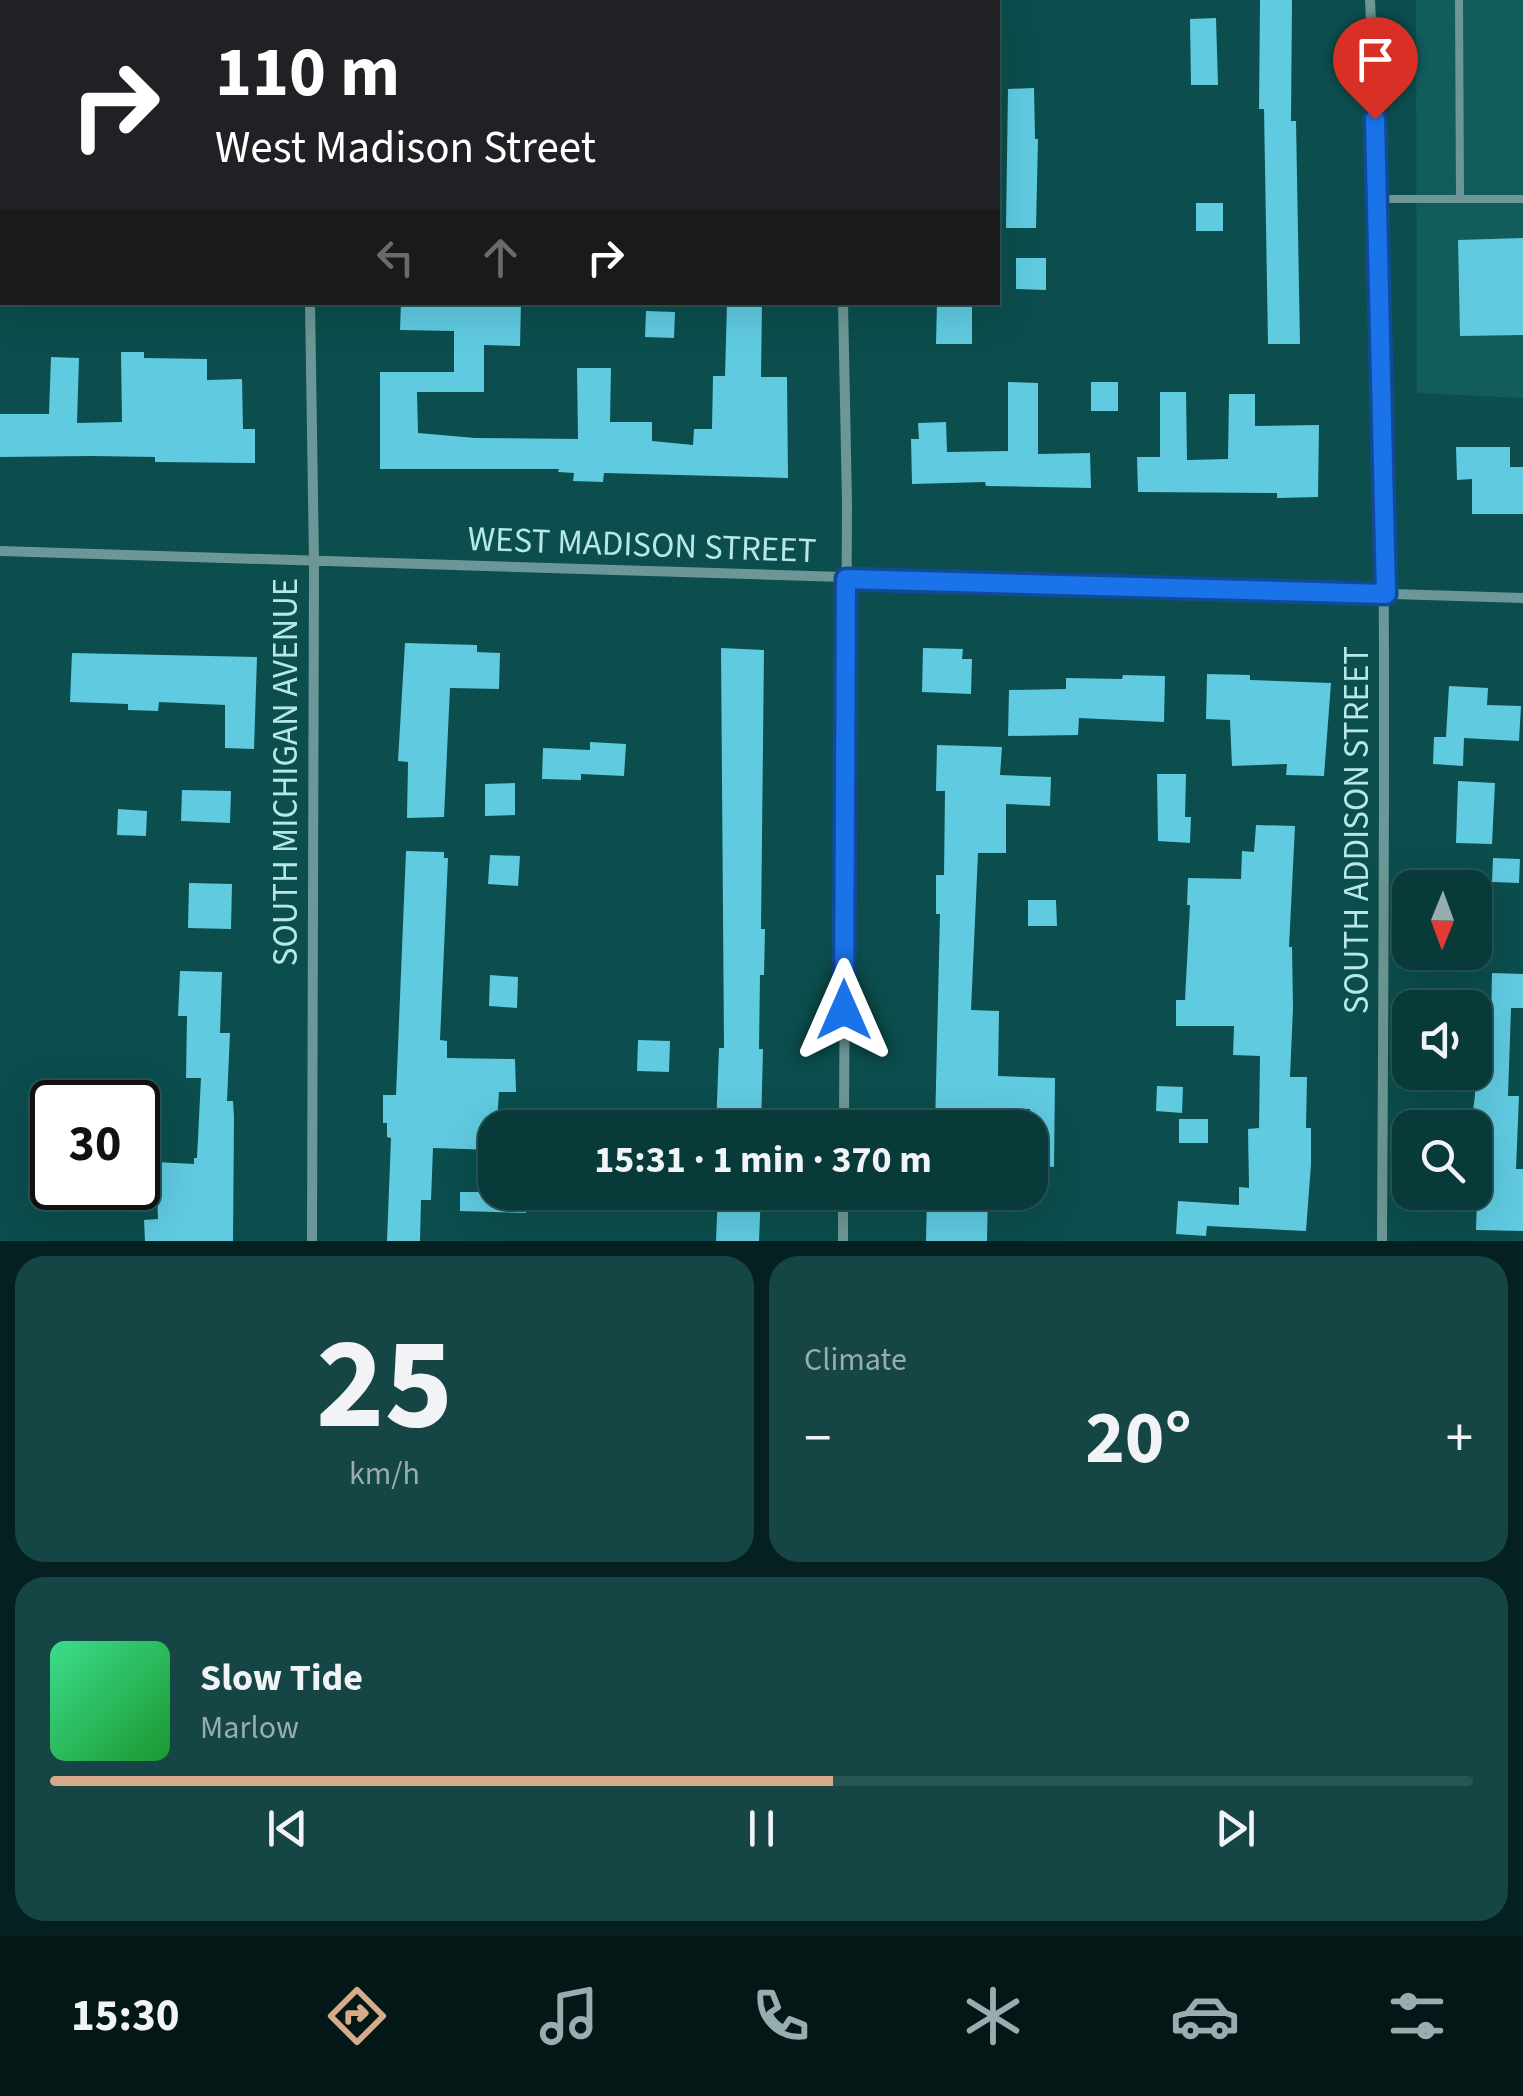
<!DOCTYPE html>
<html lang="en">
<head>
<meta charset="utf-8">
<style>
	:root { --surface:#083a3a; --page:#164545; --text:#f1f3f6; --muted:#98adaf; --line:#295454; --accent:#d6ab8b }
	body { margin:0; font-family:"Source Sans 3",sans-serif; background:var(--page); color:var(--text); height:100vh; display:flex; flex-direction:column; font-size:38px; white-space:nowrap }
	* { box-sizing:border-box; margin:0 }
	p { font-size:32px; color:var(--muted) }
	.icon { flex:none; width:55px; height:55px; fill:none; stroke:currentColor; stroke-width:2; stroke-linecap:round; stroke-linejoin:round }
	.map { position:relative; height:1241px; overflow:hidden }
	.drawer { display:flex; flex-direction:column; gap:15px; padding:15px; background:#042020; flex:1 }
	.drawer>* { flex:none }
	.top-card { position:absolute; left:0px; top:0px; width:1000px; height:305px; box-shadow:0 10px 40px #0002,0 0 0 2px var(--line); background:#202124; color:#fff; overflow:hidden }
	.needle { width:65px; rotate:181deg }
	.fabs { position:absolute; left:1392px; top:870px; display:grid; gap:20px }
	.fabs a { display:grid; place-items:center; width:100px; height:100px; border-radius:20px; background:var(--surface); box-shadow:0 10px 40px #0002,0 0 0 2px var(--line); font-size:50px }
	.speed { position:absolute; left:30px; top:1080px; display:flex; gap:20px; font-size:50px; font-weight:700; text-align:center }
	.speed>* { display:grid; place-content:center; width:130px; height:130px; border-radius:50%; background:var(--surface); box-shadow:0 10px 40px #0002,0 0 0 2px var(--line); line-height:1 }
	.speed .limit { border:5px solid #111; border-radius:15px; background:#fff; color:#111 }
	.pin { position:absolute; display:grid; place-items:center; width:85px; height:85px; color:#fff; margin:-102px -42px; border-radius:50% 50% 50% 0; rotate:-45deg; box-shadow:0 0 10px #0007 }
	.pin .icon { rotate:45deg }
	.me { position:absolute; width:110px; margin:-55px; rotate:0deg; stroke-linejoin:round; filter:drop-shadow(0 0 8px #0008) }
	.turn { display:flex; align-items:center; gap:35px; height:210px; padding:0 50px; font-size:45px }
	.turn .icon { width:130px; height:130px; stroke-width:2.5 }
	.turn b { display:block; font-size:70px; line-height:85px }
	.lanes { display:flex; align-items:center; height:95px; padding:0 50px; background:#0003; justify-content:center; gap:50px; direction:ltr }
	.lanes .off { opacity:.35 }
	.big { font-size:75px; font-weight:700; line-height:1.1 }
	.drawer .tile { flex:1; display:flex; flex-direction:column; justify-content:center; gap:15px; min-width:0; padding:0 35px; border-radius:30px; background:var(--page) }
	.drawer .dial { align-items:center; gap:0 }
	.dial b { font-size:130px; line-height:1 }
	.song { display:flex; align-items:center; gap:30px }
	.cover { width:120px; height:120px; border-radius:15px; background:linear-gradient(135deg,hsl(150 70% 55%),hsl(130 70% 35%)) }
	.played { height:10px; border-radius:5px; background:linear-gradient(90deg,var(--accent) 55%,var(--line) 55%) }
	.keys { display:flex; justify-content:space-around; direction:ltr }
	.heat { display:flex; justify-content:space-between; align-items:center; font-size:55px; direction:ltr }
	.drawer .tiles { flex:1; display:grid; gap:15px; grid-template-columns:1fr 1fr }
	.tile:last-child { grid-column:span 2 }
	.trip { position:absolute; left:478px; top:1110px; width:570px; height:100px; border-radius:30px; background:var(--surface); box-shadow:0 10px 40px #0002,0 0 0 2px var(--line); font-weight:700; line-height:100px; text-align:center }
	.menu { display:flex; height:160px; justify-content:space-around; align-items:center; background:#031717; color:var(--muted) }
	.menu .icon { width:70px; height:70px }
	.menu .on { color:var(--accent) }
	.menu b { font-size:45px; color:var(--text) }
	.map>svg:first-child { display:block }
</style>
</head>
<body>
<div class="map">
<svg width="1523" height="1241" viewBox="0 0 1523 1241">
	<rect width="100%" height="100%" fill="#0b4e4d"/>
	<!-- built -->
	<path fill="#125c5c" d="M1416 0H1523V398L1417 393Z"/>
	<!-- building -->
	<path fill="#60cae1" d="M1260 0H1292L1291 121H1296L1300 344H1268L1264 109H1259Z
		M1216 18 1218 85H1191L1190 19Z
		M1034 88 1035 139H1038L1036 228H1006L1008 89Z
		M1196 203H1223V231H1196Z
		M1523 238V335L1460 336 1458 240Z
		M1016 258H1046V290L1016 289Z
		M401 302H521L520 346 484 345V392H417L418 433 475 438 578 439 577 368H611L610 422H652V441L693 445 694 429H712L713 376H725L727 302H762L761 377H787L788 478 604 473 603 482 573 481 574 473 558 472 559 469H380V372H454V331L400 330Z
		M937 302H972V344H936Z
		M646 311 675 312 674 338 645 337Z
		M121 352H144V358L207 359V380L242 379 243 429H255V463L155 462V457L92 456 0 457V414H49L51 357 79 358 77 423 122 422Z
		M1008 382 1038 383V454L1090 453 1091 488 986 486 985 482 912 484 911 439H919L918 423 946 422 947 452 1008 451Z
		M1091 382H1118V411H1091Z
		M1160 392H1186L1187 460 1228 459 1229 394H1255V426L1319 425 1318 497 1277 498V493L1138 492 1137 457H1160Z
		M1456 447H1510V467H1523V514H1472V479L1457 480Z
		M405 643 477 645V652L500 653 499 689 450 688 444 817 407 818 408 762 398 761Z
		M721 648 764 650 761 929H765L764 975H760L759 1049H763L761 1128H716L719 1048H724Z
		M923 648 963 649 962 659H972L971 694 922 692Z
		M72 653 257 657 254 749 225 748V705L159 702 158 711 128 710V704L70 702Z
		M1207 674 1250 675V680L1331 683 1324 776 1286 775 1287 764 1232 766 1230 720 1206 719Z
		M1123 675 1165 676 1164 722 1079 718 1078 735 1008 736 1009 690 1066 689V678L1122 679Z
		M1449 686 1488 688 1487 705 1521 706 1519 741 1464 738 1463 766 1433 764 1434 737H1446Z
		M590 742 626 744 624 776 581 774V780L542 779 543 748 590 750Z
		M937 745 1002 747 1000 775 1051 777 1050 806 1006 804V853H978L971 1010 999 1011 998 1076 1055 1078 1054 1167 1030 1166V1109L990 1108V1128H935L940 914H936V875H944L945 791H936Z
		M1157 774H1186L1185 817H1191L1190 843 1158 841Z
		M1458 781 1495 783 1492 844 1456 843Z
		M515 783V815L485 816V784Z
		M182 790 231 791 230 823 181 821Z
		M118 809 147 811 146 836 117 835Z
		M1256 825 1295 826 1289 947H1292L1293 1008 1290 1077H1307L1306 1128H1311V1164L1306 1231 1207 1226 1206 1236 1176 1234 1178 1201 1239 1205V1187L1249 1188 1248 1129 1259 1128 1260 1056 1233 1055 1234 1026H1176V1000H1185L1190 905H1187L1188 878 1241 879 1242 851 1254 852Z
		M406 851 444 852V858H448L440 1040 447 1041V1058L515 1059 516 1092H499L495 1150 433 1148 431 1200H421L420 1241H387L391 1138 387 1137V1123H383V1095H396Z
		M490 855 520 856 518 886 488 884Z
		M1493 858 1520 859 1519 883 1492 882Z
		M189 883 232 884 231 929 188 928Z
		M1028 900H1056L1057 926H1028Z
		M180 971 222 972 220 1033H230L227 1101H233L234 1117 233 1241H145L144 1220 158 1219 156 1162 194 1164V1158H197L201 1078H186L187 1016H178Z
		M1492 973 1523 974V1008H1511L1508 1096H1519L1516 1169H1523V1231L1476 1230 1479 1139H1475V1128H1471L1475 1095V1022L1491 1023Z
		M490 975 518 977 517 1008 489 1006Z
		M638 1040 670 1041 669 1072 637 1071Z
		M1157 1086 1183 1087 1182 1113 1156 1111Z
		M1179 1119H1208V1143H1179Z
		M460 1192H527L526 1213 460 1211Z
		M718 1192H761L759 1241H716Z
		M927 1192H988L987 1241H926Z"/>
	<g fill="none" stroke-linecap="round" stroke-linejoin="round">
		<!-- service -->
		<path stroke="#6d9796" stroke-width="8" d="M1459 0 1460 199
			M1379 199H1523"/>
		<!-- minor -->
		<path stroke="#6d9796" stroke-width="10" d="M306 0V2
			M838 0V2
			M1370 0C1389 414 1384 827 1382 1241
			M310 302 314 562 312 1241
			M843 302 847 503 844 1128
			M0 551 1523 598
			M843 1241V1192"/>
	</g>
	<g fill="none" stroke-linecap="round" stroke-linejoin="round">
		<defs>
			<path id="route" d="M844 1010 846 579 1386 594 1375 119"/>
		</defs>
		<!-- route casing -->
		<use href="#route" stroke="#114b97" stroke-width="25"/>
		<!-- route -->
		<use href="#route" stroke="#1a73e8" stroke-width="18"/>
	</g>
	<g text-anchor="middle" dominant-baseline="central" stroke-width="10" stroke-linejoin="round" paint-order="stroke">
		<!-- street labels -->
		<g font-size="35" fill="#b6e8e6" stroke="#0b4e4d">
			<text transform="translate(642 545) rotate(2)">WEST MADISON STREET</text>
			<text transform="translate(286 772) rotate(-90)">SOUTH MICHIGAN AVENUE</text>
			<text transform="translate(1357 830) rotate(-90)">SOUTH ADDISON STREET</text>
		</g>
	</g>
</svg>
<div class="fabs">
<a><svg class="needle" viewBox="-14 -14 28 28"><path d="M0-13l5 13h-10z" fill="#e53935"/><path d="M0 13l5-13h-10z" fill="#98adaf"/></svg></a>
<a><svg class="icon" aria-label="sound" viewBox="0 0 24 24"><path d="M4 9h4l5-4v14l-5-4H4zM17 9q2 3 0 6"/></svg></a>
<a><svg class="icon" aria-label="search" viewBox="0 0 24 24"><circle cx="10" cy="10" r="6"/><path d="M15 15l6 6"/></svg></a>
</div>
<div class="speed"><div class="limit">30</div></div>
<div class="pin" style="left:1375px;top:119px;background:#d93025"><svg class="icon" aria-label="arrive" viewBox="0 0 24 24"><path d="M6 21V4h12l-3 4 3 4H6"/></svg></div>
<svg class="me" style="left:844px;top:1010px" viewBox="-20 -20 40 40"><path d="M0-17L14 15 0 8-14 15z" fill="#1a73e8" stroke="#fff" stroke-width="4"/></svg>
<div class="trip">15:31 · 1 min · 370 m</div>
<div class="top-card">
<div class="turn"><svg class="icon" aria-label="right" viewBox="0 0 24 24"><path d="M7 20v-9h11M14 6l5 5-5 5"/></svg><div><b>110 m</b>West Madison Street</div></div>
<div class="lanes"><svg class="icon off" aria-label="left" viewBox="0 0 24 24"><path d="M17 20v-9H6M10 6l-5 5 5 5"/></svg><svg class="icon off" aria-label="ahead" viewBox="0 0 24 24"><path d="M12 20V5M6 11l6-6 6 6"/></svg><svg class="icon" aria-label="right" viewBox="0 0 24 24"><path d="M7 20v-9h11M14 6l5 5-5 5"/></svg></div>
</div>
</div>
<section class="drawer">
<div class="tiles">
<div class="tile dial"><b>25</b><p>km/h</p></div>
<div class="tile"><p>Climate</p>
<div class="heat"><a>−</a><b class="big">20°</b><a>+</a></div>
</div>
<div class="tile">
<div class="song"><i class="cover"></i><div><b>Slow Tide</b><p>Marlow</p></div></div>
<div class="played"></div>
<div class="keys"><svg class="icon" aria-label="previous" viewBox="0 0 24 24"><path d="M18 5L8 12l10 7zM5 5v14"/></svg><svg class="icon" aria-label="pause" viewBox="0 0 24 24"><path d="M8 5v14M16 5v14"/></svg><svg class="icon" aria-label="next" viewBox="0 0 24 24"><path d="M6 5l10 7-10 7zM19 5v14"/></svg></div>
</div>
</div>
</section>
<nav class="menu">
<b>15:30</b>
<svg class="icon on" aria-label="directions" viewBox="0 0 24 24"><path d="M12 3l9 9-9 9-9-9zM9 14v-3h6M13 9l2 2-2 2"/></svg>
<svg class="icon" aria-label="music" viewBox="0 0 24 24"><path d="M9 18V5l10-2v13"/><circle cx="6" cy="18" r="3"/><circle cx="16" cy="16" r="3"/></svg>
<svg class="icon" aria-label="phone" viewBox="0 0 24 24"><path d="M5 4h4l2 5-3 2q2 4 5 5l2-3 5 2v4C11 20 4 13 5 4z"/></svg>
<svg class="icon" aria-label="climate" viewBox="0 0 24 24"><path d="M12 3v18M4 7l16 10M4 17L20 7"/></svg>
<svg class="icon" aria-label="car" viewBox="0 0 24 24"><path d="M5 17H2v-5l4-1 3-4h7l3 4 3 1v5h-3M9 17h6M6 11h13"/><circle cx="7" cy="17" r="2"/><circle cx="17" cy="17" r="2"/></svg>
<svg class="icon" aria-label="filters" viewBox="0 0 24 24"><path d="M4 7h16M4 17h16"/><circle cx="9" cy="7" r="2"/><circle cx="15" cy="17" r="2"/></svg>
</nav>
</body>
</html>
